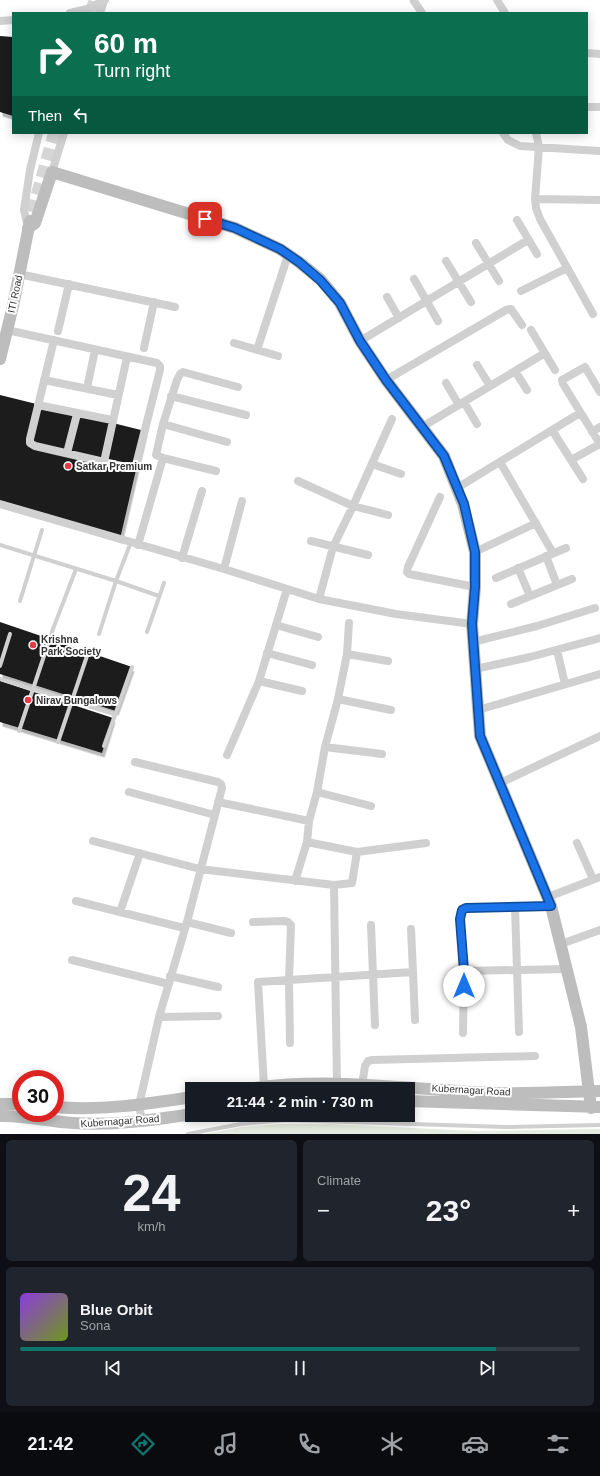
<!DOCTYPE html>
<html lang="en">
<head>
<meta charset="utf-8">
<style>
	:root { --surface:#171b24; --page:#20242c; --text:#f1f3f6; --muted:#9ea1a6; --line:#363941; --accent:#0f766e }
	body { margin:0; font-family:Helvetica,sans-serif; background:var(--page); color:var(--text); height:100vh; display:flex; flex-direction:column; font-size:15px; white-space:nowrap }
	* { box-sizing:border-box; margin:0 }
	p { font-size:13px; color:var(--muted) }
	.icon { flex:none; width:22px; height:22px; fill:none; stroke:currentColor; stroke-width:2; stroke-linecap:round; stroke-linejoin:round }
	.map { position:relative; height:1134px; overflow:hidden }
	.sheet { display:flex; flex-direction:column; gap:6px; padding:6px; background:#0d0f14; flex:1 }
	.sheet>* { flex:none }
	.top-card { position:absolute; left:12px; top:12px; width:576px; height:122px; border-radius:0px; box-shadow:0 2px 10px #0003; background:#0b6e4f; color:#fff; overflow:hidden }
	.speed { position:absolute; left:12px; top:1070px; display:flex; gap:8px; font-size:20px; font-weight:700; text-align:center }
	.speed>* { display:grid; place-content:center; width:52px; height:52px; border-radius:50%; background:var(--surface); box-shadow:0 2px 10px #0003; line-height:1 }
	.speed .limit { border:6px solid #d22; background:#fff; color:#111 }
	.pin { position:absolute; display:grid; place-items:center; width:34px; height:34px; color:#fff; margin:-17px; border-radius:8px; box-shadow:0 2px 6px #0006 }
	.me { position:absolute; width:44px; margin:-22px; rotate:0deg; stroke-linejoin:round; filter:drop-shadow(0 0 3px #0008) }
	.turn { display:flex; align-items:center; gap:14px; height:84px; padding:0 16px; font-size:18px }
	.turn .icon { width:52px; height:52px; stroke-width:2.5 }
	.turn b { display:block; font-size:28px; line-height:34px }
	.then { display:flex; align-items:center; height:38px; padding:0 16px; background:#0003; gap:8px; font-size:15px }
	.big { font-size:30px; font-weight:700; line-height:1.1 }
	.sheet .tile { flex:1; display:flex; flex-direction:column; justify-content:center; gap:6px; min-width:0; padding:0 14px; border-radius:6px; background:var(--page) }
	.sheet .dial { align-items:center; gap:0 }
	.dial b { font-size:52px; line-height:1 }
	.song { display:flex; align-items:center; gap:12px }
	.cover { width:48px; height:48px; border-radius:6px; background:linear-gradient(135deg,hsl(270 70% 55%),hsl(80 70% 35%)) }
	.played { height:4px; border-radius:2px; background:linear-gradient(90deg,var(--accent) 85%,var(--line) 85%) }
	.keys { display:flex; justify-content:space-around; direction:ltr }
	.heat { display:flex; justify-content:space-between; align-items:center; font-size:22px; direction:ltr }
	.sheet .tiles { flex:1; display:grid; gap:6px; grid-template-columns:1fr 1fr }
	.tile:last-child { grid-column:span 2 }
	.trip { position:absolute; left:185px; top:1082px; width:230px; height:40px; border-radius:0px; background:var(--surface); box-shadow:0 2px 10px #0003; font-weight:700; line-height:40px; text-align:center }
	.dock { display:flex; height:64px; justify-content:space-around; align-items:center; background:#090b0e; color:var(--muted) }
	.dock .icon { width:28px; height:28px }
	.dock .selected { color:var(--accent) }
	.dock b { font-size:18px; color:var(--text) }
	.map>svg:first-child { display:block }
</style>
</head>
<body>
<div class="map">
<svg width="600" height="1134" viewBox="0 0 600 1134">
	<defs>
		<filter id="shadow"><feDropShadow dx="2.5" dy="4.5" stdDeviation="0" flood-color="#0004"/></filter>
	</defs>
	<rect width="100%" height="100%" fill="#fff"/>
	<!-- green -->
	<path fill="#e6ecdf" d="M282 1124H329L475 1131 600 1129V1134H205L242 1127Z"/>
	<!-- building -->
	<path fill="#1a1a1a" filter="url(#shadow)" d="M0 36 13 37V116L0 112Z
		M0 395 145 431 120 539 0 501Z
		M0 622 132 667 116 711 0 674Z
		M0 681 113 718 102 753 0 722Z"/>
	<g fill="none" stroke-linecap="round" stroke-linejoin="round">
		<!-- secondary-tunnel -->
		<path stroke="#d6d6d6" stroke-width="12" stroke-dasharray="12 6" stroke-linecap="butt" d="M90 13 95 0
			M32 212 54 133"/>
		<!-- lane -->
		<path stroke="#d0d0d0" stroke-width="4" d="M0 545 116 581 159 596
			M20 601 42 530
			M147 632 164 583
			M99 634 116 581 131 542
			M0 666 10 634
			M0 679 114 714
			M19 731 53 629 76 569
			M58 742 88 653
			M104 746 132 667
			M188 1134 241 1124 286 1120 506 1127 600 1125"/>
		<!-- street -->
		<path stroke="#d0d0d0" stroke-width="8" d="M497 0 505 13
			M414 1 422 13
			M70 13 87 9 105 0
			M100 13 104 1
			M0 21 13 20
			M587 53 600 54
			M587 107H600
			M503 133 508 140 520 146 600 151
			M536 133 539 147 535 199 600 200
			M52 172 64 133
			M535 199 536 208 540 219 593 314
			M517 220 537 254
			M28 228 24 210 30 170 39 133
			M476 243 499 281
			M446 261 471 302
			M19 274 175 307
			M414 279 438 321
			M521 291 567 268
			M387 297 399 318
			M7 330 157 363 160 366V370L136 465 134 468H130L35 446 30 443V439L54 340
			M531 330 555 370
			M58 331 69 284
			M360 341 528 240
			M234 343 278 356
			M144 348 154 302
			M257 350 288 255
			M477 365 490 386
			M515 371 527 390
			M44 380 118 395
			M386 380 506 310 511 309 522 325
			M446 383 459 405
			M87 388 95 350
			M600 392 585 367 562 380 563 384 600 444
			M171 396 246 415
			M464 402 477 424
			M38 405 112 420
			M163 424 227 442
			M422 427 545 353
			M552 430 583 479
			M592 432 600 427
			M67 453 77 414
			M571 460 600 444
			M104 462 127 357
			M500 462 553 553
			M372 464 401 474
			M216 471 163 458 156 455 163 424 177 380 180 374 183 372 238 387
			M298 481 353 506 388 515
			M457 488 580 413
			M440 497 408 567 407 572 409 574 475 587
			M0 504 224 569 319 599 396 614 472 624
			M311 541 368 555
			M138 545 163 458
			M475 552 536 523
			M546 556 557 585
			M182 558 202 491
			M518 568 530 596
			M224 569 242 501
			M496 578 566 548
			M319 599 333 547 353 506 392 419
			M511 604 572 579
			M276 625 318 637
			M473 642 537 626 595 608
			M557 650 565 684
			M267 653 312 665
			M347 654 388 661
			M475 669 530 657 600 638
			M259 681 302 691
			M338 699 391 710
			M478 710 600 674
			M325 747 382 754
			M227 755 259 681 287 589
			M135 762 218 782 221 784 222 788 187 922 159 1017 139 1105 142 1121
			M500 783 600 736
			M129 792 215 815
			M317 792 371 806
			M218 802 309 821 317 792 325 747 338 699 347 654 349 623
			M309 821 307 842 357 852 352 883 334 885 337 1088
			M93 841 200 869 334 885
			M577 843 593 879
			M357 852 426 843
			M295 881 307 842
			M548 897 600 877
			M76 901 184 928
			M515 907 519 1032
			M120 912 140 853
			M187 922 231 933
			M253 922 284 921 288 922 291 925 289 980 290 1043
			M371 925 375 1025
			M411 929 413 972
			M561 944 600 930
			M72 960 169 984
			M464 971 567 969
			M170 976 218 987
			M159 1017 218 1016
			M463 1033 464 971 460 919 462 910 466 908 551 906
			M362 1085 365 1066 368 1061 372 1060 535 1056
			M264 1086 258 982 413 972 415 1020"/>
		<!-- secondary -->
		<path stroke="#bdbdbd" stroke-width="12" d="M28 228 35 223 52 172 235 228 280 249 299 262 321 280 340 303 360 341 386 380 444 456 463 504 475 552V587L472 624 480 736 551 906 581 1027 591 1108
			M0 359 13 306 30 221
			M247 1089C329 1076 411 1090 493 1093 529 1094 565 1092 600 1091
			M408 1101 600 1107
			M0 1104H21
			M55 1107C101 1111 147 1104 192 1097
			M0 1116C25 1115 49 1122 73 1123 113 1126 153 1120 192 1114"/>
	</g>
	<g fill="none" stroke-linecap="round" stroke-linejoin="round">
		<defs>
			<path id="route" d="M205 219 235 228 280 249 299 262 320 280 340 303 360 341 386 380 444 456 464 504 475 552V587L472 624 480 736 551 906 466 908 462 910 460 919 464 971V986"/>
		</defs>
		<!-- route casing -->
		<use href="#route" stroke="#114b97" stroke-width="10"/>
		<!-- route -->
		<use href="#route" stroke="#1a73e8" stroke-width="7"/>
	</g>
	<!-- markers -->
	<g fill="#e63946" stroke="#fff" stroke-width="1.5">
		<circle cx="68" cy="466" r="4"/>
		<circle cx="33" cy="645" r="4"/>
		<circle cx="28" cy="700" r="4"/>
	</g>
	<g text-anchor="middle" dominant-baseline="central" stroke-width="4" stroke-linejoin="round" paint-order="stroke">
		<!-- street labels -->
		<g font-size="10" fill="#333" stroke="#fff">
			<text transform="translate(15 294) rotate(-78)">ITI Road</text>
			<text transform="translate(471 1090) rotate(3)">Kubernagar Road</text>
			<text transform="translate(120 1121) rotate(-4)">Kubernagar Road</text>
		</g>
		<!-- poi labels -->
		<g font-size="10" font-weight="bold" fill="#333" stroke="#fff" text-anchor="start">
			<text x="76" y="466">Satkar Premium</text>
			<text x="41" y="639">Krishna<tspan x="41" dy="12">Park Society</tspan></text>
			<text x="36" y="700">Nirav Bungalows</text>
		</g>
	</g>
</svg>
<div class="speed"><div class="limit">30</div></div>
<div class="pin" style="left:205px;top:219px;background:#d93025"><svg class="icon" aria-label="arrive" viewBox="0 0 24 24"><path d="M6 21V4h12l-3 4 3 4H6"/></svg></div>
<svg class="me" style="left:464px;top:986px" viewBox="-20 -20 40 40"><circle r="19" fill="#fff"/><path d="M0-13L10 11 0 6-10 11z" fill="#1a73e8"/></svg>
<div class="trip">21:44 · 2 min · 730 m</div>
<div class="top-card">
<div class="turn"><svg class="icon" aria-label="right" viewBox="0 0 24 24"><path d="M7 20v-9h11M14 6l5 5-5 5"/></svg><div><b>60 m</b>Turn right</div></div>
<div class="then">Then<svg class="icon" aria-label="left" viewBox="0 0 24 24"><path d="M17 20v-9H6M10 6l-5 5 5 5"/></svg></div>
</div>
</div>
<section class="sheet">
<div class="tiles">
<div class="tile dial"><b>24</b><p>km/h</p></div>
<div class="tile"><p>Climate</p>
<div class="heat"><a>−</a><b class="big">23°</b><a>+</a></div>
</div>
<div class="tile">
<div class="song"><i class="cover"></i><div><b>Blue Orbit</b><p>Sona</p></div></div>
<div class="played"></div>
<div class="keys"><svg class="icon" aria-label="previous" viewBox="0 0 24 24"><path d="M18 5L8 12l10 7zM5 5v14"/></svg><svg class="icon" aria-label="pause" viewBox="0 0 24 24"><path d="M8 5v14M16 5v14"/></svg><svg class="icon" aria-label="next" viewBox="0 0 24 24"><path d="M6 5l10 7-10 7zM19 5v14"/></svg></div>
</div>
</div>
</section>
<nav class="dock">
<b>21:42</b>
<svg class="icon selected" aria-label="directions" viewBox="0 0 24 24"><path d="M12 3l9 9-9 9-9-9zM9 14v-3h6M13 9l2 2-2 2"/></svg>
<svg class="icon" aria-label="music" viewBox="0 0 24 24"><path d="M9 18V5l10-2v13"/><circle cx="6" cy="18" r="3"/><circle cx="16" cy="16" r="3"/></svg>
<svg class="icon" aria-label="phone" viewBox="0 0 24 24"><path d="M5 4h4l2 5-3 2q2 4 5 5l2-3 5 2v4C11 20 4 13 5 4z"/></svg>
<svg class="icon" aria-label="climate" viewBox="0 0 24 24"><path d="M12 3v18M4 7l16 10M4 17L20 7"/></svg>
<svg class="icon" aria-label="car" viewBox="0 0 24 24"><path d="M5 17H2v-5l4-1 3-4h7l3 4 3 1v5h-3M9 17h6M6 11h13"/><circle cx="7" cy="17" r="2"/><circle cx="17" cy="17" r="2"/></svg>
<svg class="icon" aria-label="filters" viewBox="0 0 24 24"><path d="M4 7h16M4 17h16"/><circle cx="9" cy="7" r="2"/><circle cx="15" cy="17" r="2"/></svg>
</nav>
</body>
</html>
